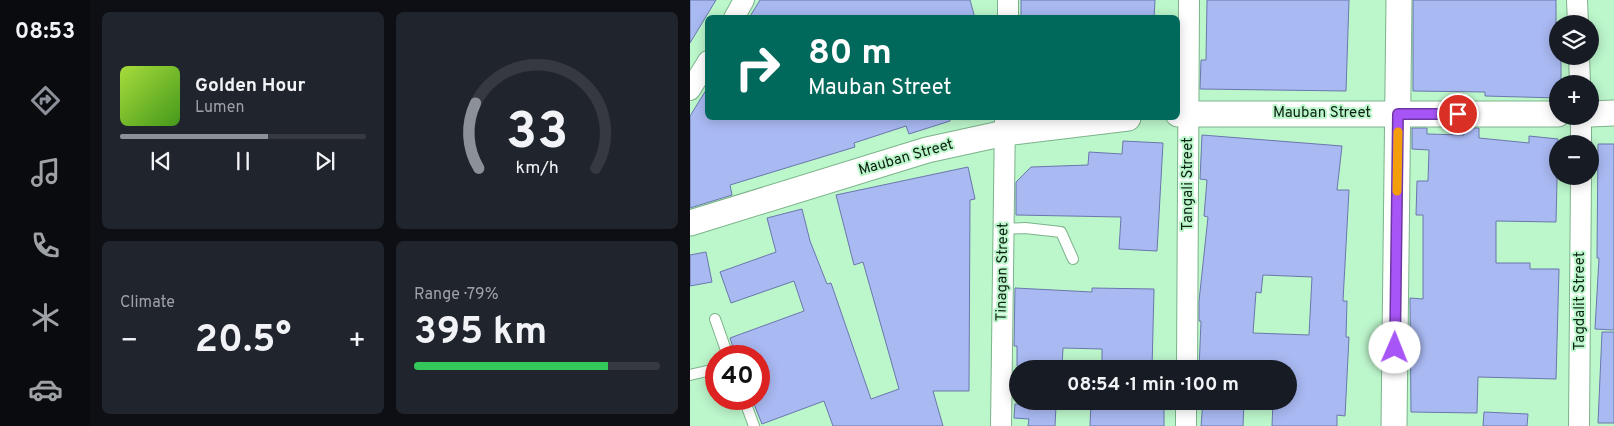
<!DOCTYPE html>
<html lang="en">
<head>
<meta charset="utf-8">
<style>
	:root { --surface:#171b24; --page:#20242c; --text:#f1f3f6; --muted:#9ea1a6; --line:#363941; --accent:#8c9099 }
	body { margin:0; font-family:Overpass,sans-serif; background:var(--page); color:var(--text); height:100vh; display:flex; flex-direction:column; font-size:19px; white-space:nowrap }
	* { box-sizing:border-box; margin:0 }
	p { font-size:16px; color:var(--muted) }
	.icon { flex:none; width:28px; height:28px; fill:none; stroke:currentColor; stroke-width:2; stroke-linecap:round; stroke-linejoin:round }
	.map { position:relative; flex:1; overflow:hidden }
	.drawer { display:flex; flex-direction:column; gap:12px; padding:12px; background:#0d0f14; width:600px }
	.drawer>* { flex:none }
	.hud { position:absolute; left:15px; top:15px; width:475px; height:105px; border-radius:8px; box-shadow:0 2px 12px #0003; background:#00695c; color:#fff; overflow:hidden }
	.controls { position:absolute; left:859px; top:15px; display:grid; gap:10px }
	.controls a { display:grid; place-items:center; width:50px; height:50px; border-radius:50%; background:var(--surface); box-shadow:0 2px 12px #0003; font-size:25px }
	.speed { position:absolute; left:15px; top:345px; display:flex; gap:10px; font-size:25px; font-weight:700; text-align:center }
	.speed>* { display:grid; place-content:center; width:65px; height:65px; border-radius:50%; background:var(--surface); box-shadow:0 2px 12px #0003; line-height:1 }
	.speed .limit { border:8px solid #d22; background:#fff; color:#111 }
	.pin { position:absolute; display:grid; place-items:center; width:42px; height:42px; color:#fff; margin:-21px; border:2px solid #fff; border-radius:50%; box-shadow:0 1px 5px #0007 }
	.me { position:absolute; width:55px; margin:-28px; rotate:1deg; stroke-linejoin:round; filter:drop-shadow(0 0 4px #0008) }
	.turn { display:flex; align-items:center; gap:18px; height:105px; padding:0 20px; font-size:22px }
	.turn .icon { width:65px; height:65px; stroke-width:2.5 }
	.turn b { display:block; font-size:35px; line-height:42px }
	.big { font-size:38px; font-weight:700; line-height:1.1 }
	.drawer .widget { flex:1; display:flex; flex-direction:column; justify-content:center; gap:8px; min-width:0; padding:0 18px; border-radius:8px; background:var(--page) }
	.drawer .dial { align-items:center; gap:0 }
	.dial svg { height:130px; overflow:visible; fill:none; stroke:var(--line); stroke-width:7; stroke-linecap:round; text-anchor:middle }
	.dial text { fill:var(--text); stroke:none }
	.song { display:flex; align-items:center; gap:15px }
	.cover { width:60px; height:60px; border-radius:8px; background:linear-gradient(135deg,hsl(80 70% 55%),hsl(100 70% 35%)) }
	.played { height:5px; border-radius:2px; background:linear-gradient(90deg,var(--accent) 60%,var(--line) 60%) }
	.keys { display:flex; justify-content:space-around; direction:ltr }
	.heat { display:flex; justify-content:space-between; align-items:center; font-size:28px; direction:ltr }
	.charge { height:8px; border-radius:4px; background:linear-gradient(90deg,#34c759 79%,var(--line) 0) }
	.drawer .tiles { flex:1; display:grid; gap:12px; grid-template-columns:repeat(2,1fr) }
	.trip { position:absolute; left:319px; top:360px; width:288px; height:50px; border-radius:25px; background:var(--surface); box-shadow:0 2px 12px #0003; font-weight:700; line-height:50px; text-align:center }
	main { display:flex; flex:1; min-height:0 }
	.tabs { display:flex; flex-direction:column; width:90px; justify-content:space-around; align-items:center; background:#090b0e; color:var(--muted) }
	.tabs .icon { width:35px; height:35px }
	.tabs .on { color:var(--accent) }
	.tabs b { font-size:22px; color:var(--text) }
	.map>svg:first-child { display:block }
</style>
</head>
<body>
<main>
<nav class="tabs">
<b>08:53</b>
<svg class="icon on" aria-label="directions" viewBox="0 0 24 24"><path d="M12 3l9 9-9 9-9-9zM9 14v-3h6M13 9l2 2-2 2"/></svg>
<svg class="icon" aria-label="music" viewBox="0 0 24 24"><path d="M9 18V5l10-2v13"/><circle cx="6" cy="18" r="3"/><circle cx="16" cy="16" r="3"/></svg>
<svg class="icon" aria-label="phone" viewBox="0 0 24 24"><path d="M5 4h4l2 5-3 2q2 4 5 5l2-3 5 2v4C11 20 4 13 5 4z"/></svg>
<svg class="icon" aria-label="climate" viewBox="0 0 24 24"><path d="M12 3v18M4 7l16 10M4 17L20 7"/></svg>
<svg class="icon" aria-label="car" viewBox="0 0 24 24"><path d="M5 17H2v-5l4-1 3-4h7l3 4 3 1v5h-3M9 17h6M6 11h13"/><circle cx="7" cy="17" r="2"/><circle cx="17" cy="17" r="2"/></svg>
</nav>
<section class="drawer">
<div class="tiles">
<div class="widget">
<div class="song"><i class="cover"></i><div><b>Golden Hour</b><p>Lumen</p></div></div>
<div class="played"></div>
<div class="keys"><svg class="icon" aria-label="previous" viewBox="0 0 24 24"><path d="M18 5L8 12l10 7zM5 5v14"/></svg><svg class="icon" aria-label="pause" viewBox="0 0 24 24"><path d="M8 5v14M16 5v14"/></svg><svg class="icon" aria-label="next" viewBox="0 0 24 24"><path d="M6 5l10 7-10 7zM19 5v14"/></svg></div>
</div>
<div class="widget dial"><svg viewBox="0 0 100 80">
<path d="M14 69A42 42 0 1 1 86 69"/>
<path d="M14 69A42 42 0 0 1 12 29" stroke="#8c9099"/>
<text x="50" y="56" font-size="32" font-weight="700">33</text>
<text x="50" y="72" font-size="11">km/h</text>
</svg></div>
<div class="widget"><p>Climate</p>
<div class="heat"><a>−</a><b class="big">20.5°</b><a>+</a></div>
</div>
<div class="widget"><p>Range · 79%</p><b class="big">395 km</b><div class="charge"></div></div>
</div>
</section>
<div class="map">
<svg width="924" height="426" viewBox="0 0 924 426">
	<rect width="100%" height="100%" fill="#bcf6cb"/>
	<!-- building -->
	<path fill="#a9b9f2" stroke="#6a77ac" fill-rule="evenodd" d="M0 0H26L0 43Z
		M70 0H280L285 18H59Z
		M331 0H465L464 18H331Z
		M517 0H659L656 91 510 89 511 60H516Z
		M723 0H866V45L868 56H871V84H868V98L795 96V92L723 91Z
		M18 87V118H260V121L219 134 216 126 164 143 165 147 40 185 42 195 0 208V116Z
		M722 128H737V134L774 135V128H789V138L839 143V136L868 139 866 222 806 221V263H840V269H869L866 379 788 377 787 413 721 412 720 298 733 299V215H726L727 181H738L739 150 722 149Z
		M512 135 652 146 647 190H659L653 301H657L656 337H659L655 416 647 415V426H582L583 401H598V369H509L511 321H509V301L518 217 514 216 517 180 510 179ZM573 275 622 277 619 335 563 333 566 292 571 293Z
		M433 141 473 143 467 251 429 249 431 217 326 215V182L341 167 398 165 399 152 432 154Z
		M908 144H924V330L905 329 909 258H907Z
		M278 167 285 199 280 200 279 391H243L253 426H143L134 401 72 424 62 399H69V356H46L40 338 114 311 104 281 41 303 30 272 86 252 77 218 112 209 120 241 137 284 141 283 181 399 209 389 173 262 164 265 146 195Z
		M16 252 22 282 0 286V255Z
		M325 288 402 292V288L464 289 462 369H416V365H412V349L373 348 372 367 327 366V346H324Z
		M912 332H924V423H908Z
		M513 401H554L553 426H511Z
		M401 403 474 406V426H400Z
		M325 404 366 406 365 426H338L339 419 324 418Z
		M794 412 838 414 837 426H793Z"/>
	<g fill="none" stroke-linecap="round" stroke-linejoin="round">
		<defs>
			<path id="service" d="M313 229 335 228 371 232 383 259
				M25 319 38 356
				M0 375 26 369
				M54 399 64 426"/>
			<path id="minor" d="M887 0 888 24
				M44 18 54 0
				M318 18V0
				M889 56 890 84
				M0 90 18 61
				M891 144V116
				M497 369 499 0
				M311 426 315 118
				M496 426V401
				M889 426 891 176"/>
			<path id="tertiary" d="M488 114H868
				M900 114 924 113
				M0 223 237 150 315 133 438 118
				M704 426 709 0"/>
		</defs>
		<!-- service casing -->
		<use href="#service" stroke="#7cb38b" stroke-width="12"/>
		<!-- minor casing -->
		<use href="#minor" stroke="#7cb38b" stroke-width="22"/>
		<!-- tertiary casing -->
		<use href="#tertiary" stroke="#7cb38b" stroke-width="27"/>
		<!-- service -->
		<use href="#service" stroke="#fff" stroke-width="10"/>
		<!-- minor -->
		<use href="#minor" stroke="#fff" stroke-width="20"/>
		<!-- tertiary -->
		<use href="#tertiary" stroke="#fff" stroke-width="25"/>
	</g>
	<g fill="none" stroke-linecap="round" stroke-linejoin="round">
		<defs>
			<path id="route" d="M705 348 708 114H768"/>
		</defs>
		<!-- route casing -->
		<use href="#route" stroke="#6d37a1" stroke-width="12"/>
		<!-- route -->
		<use href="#route" stroke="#a855f7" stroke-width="9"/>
		<!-- slow -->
		<path stroke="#f59e0b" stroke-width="9" d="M707 191 708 132"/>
	</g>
	<g text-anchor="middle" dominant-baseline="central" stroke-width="4" stroke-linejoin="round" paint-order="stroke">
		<!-- street labels -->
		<g font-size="15" fill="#0c2213" stroke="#bcf6cb">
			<text x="632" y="113">Mauban Street</text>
			<text transform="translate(216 158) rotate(-16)">Mauban Street</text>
			<text transform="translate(498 184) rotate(-90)">Tangali Street</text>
			<text transform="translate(313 272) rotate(-89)">Tinagan Street</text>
			<text transform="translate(890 301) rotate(-90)">Tagdalit Street</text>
		</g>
	</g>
</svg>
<div class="controls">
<a><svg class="icon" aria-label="layers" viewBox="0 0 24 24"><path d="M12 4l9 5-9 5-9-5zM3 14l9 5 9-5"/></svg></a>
<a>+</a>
<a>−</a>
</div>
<div class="speed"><div class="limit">40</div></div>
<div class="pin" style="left:768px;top:114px;background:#d93025"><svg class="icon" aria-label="arrive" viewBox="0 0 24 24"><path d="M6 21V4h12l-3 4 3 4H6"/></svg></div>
<svg class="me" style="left:705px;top:348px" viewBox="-20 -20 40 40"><circle r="19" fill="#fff"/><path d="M0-13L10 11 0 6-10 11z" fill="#a855f7"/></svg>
<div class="trip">08:54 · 1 min · 100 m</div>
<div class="hud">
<div class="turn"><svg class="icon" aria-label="right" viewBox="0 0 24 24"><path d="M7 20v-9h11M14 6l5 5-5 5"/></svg><div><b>80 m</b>Mauban Street</div></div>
</div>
</div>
</main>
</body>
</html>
